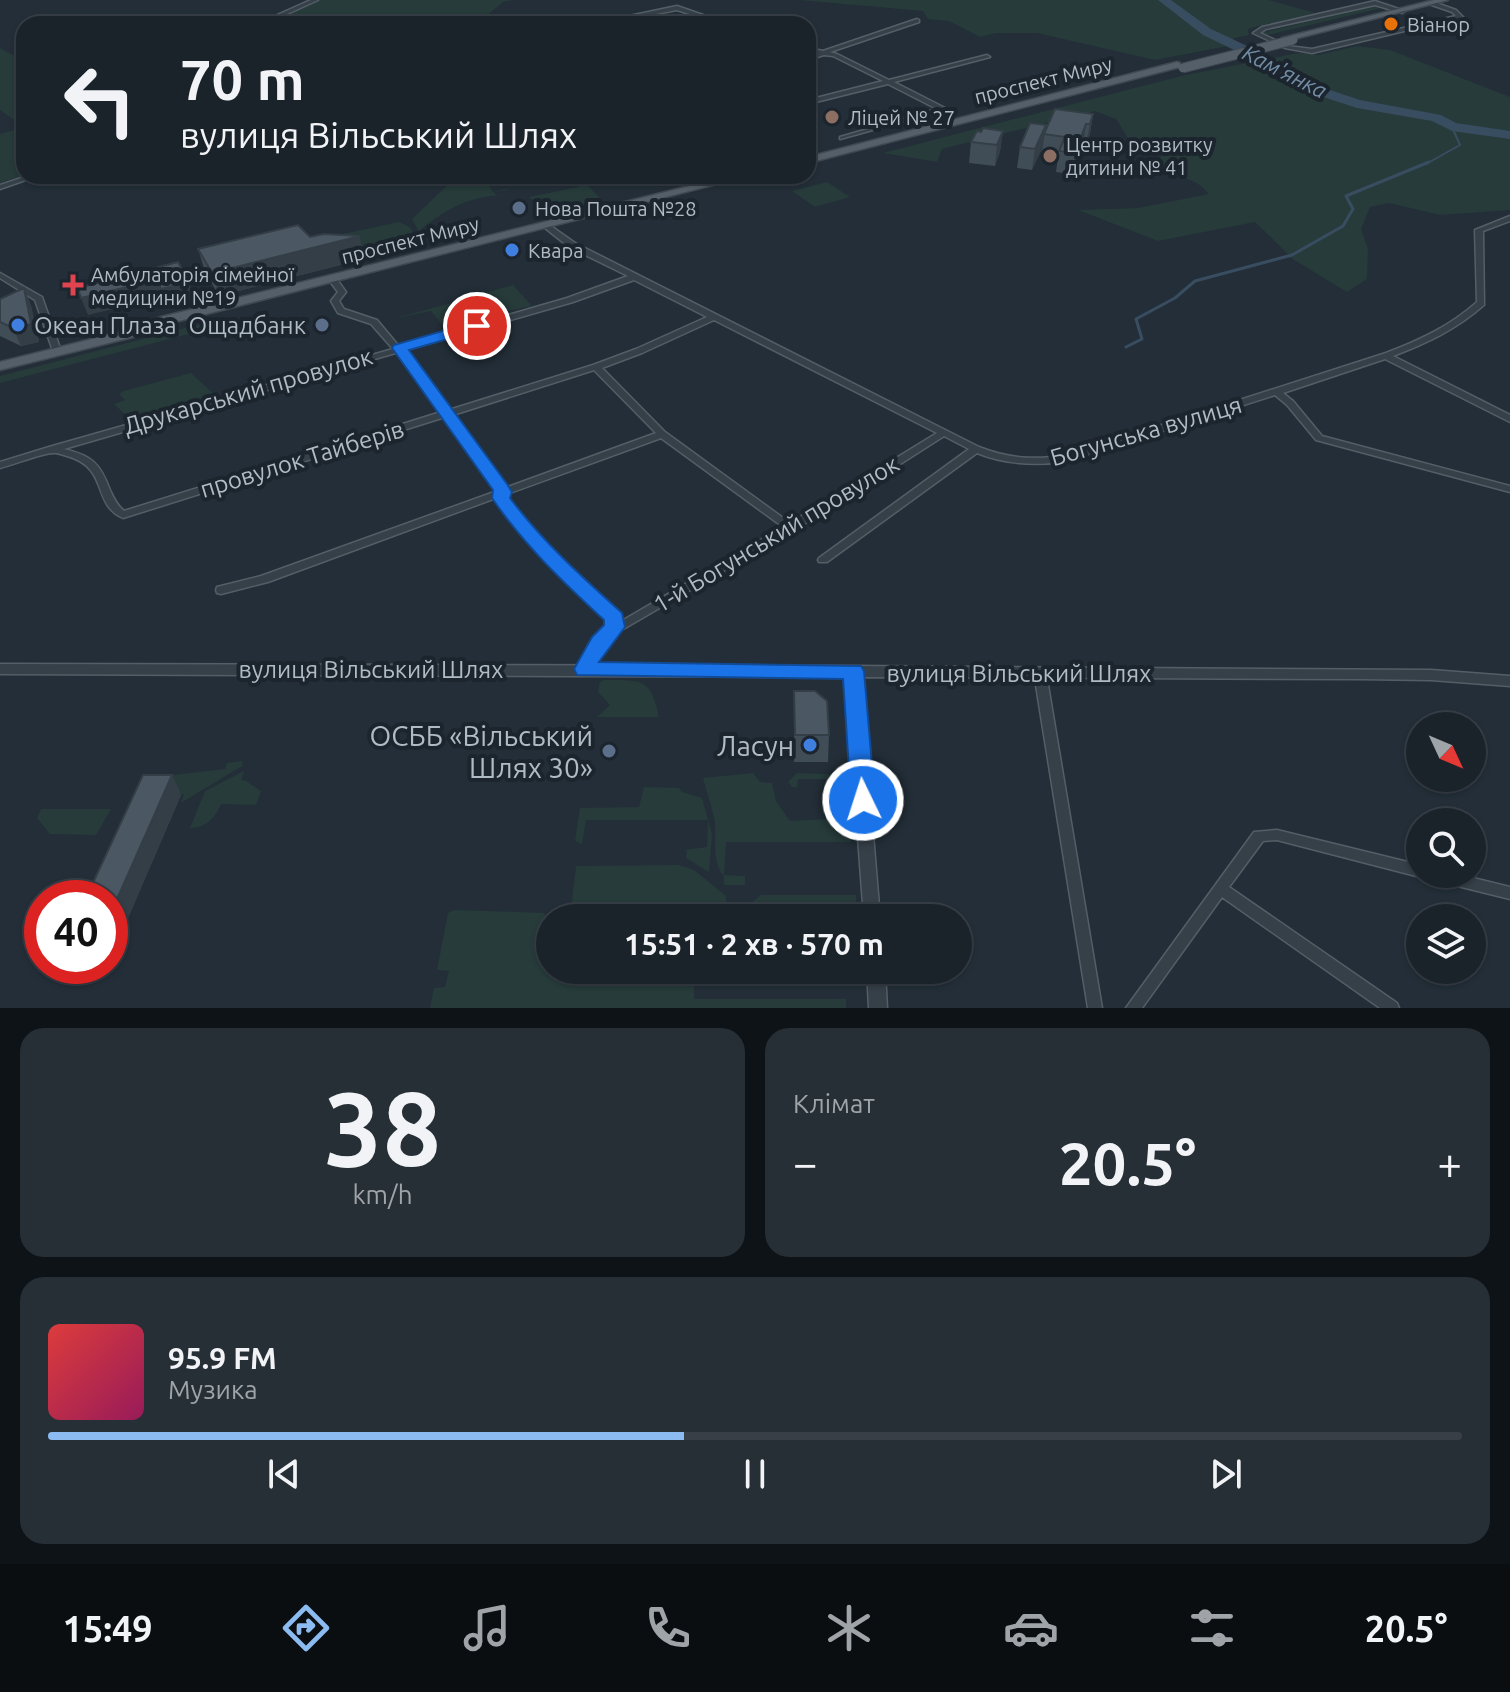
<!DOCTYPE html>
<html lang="uk">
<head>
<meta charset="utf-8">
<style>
	:root { --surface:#1a222a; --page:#272f36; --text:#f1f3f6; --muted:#9fa4a8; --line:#383f47; --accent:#8bbbf1 }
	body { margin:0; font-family:Ubuntu,sans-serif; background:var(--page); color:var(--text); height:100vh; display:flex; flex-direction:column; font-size:30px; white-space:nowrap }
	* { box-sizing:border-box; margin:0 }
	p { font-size:26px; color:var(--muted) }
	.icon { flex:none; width:44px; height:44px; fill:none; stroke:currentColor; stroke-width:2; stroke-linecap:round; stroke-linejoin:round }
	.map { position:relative; height:1008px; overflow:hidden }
	.details { display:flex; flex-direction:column; gap:20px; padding:20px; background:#0e1317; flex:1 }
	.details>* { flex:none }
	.top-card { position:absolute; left:16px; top:16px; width:800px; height:168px; border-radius:24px; box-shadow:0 2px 6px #0004,0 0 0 2px var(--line); background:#1a222a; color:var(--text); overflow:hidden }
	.needle { width:52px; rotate:134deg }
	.buttons { position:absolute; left:1406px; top:712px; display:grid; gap:16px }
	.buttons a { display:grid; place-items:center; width:80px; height:80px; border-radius:50%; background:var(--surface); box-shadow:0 2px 6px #0004,0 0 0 2px var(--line); font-size:40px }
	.speed { position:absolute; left:24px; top:880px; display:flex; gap:16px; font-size:40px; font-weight:700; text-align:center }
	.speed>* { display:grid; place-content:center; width:104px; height:104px; border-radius:50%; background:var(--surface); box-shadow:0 2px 6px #0004,0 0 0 2px var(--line); line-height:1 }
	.speed .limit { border:12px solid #d22; background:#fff; color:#111 }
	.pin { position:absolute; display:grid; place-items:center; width:68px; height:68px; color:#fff; margin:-34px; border:4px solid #fff; border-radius:50%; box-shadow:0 2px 8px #0007 }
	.me { position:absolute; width:88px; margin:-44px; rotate:356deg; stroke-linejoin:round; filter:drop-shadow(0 0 6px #0008) }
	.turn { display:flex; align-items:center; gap:28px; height:168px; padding:0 32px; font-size:36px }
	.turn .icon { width:104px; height:104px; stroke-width:2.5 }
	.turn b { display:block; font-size:56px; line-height:68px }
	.big { font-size:60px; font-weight:600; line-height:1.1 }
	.details .tile { flex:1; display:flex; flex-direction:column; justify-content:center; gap:12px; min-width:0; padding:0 28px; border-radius:24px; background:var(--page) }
	.details .dial { align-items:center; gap:0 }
	.dial b { font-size:104px; line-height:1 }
	.song { display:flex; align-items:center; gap:24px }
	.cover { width:96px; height:96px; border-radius:12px; background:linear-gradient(135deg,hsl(0 70% 55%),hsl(330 70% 35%)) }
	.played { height:8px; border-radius:4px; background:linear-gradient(90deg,var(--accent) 45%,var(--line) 45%) }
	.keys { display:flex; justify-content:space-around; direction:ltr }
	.heat { display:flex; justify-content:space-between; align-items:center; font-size:44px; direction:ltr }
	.details .tiles { flex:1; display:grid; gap:20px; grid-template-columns:1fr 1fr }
	.tile:last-child { grid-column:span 2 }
	.trip { position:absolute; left:536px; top:904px; width:436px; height:80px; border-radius:40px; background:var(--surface); box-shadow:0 2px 6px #0004,0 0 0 2px var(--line); font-weight:600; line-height:80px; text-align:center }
	.tab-bar { display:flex; height:128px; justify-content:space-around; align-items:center; background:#0a0e11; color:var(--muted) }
	.tab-bar .icon { width:56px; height:56px }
	.tab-bar .selected { color:var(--accent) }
	.tab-bar b { font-size:36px; color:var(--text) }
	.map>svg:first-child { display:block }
</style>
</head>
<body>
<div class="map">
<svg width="1510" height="1008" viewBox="0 0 1510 1008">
	<rect width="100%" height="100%" fill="#232e38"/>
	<!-- green -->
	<path fill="#263b3a" d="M315 0H513L503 2 477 24H259L294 12Z
		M799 0H1269L1315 13 1255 27 1248 29 1249 35 1234 38 1233 45 1155 60 1037 33H996L980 37 949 21 928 19 923 11Z
		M1380 5 1386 7 1264 36 1260 33Z
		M1357 46 1390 50 1510 97V210L1440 215 1389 203 1370 207 1361 229 1368 249 1367 279 1347 292 1294 260 1255 222 1158 241 1078 210 1138 208 1209 194C1196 178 1178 175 1159 175L1161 151 1134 148 1116 119 1095 111 942 149 937 162 883 153 1181 76 1298 53 1319 55Z
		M0 48 24 61V175L0 183V134L24 127 0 110Z
		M457 176H488L493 180 487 182 493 192 506 189 508 190 494 192 497 196 511 194C502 196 493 195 485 197 459 201 441 214 421 229V236L412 219Z
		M827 182 850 197 815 207 792 191Z
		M585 183 600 198 599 201 548 214 529 197 578 187Z
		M399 222 410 227 417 240 368 252 344 250 334 236Z
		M513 285 532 306 489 315 484 310 493 307 482 294Z
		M481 295 479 309 452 320 462 327 447 331 431 311 392 319Z
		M204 323 208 329 0 383V376Z
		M191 373 216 396 132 421 114 404 125 400 119 394 123 391Z
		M604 680C641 680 651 677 659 717H597L610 705 598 692 600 682Z
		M243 761 242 766 181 803 184 794H162L147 778 225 769 227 763Z
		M244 771 241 780 246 781 261 791 256 805 221 804C215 818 206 828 190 828L205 791Z
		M753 773 760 782 772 783 776 801 790 821 829 819 827 779H798L797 787H792L788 782 797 773 848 775 851 842H726L724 875 745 876V885H724V876C710 861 718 836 714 817 711 804 706 791 703 778Z
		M644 787 679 788 682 792 702 798 712 834 709 872 686 858 687 851 684 850 707 847 708 820H586L582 844 575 841 580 808 639 807Z
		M41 809H111L96 835 50 834 37 818Z
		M679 865 694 870 726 896 727 918H697L696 915 570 918 576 866Z
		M761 895H856L857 918H746V907Z
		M454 910 544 913 547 918 540 966 550 967V970H694V999H846V1008H430L434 988 445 987 449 971 437 970 448 913Z"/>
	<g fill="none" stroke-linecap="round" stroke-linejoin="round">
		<!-- stream-far1 -->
		<path stroke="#394d61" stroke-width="2" d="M1426 164 1460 145 1452 127"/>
		<!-- stream -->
		<path stroke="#394d61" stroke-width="3" d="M1126 347 1142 339 1136 319 1175 298 1195 281 1292 255 1343 226 1353 209 1346 196 1429 162"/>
		<!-- river -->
		<path fill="#394d61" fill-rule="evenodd" d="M1158 0H1171L1211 29 1294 68 1318 86 1360 100 1441 115 1456 123 1510 131V139L1452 131 1432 121 1357 108 1308 92 1284 74 1203 35Z"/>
		<defs>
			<path id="minor" d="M311 0H318L265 24H257Z
				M1375 1 1405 11 1402 13 1375 5 1266 29 1260 33 1288 46 1312 49 1456 16 1452 12 1429 4V2L1431 1 1456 10 1463 17 1312 53 1285 48 1253 33 1262 27Z
				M677 6 729 24H721L677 10 602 24H591Z
				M917 19 919 20V22L830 52 837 54 889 80 987 55 990 57 894 82 945 108V110L840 139V137L937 109 888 84 808 104V100L883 81 833 56 824 55 808 60V56L816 53 808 52V48L823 51Z
				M665 22H677L680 24H662Z
				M27 176H37L0 189V185Z
				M1510 216V221L1483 231 1484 305C1457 329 1427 343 1393 356L1510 415V422L1385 359 1283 393 1293 401 1322 436 1510 486V492L1316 440 1287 405 1275 395 1069 461C1037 466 1007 465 977 453L827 562H819L818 560 819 558 969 449 944 436 833 507 613 635 604 645 589 672H581L579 669 596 639 608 626V619L533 548 496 498 268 582 221 594 217 593 216 590 217 587 261 576 497 491 445 417 123 518C91 504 110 468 67 456 63 455 59 453 55 453 44 452 13 465 0 468V462L49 447 393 349 371 324 338 313 331 301 338 292 329 280 330 278H336L346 292 339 301 344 309 377 320 397 344 402 346 567 298 628 276 569 247 545 228 544 226 548 224 575 243 979 447C1009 459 1037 460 1068 455L1386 353C1420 340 1450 326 1477 302L1475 230ZM634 280 707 317 636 349 593 365 449 410 406 350 573 302ZM714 320 937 433 790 523 665 432 602 368 642 353ZM399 352 441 412 124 511C117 505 114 499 110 490 100 463 92 456 64 449ZM594 370 656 433 505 488 453 415ZM661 438 783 527 620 622 618 615 541 544 506 498 507 494Z
				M0 273 42 297 61 351 60 353H54L53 351 35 300 0 278Z
				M1040 669 1044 670 1046 673 1102 1008H1088L1034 673 1036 670Z
				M1277 830 1420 865V874H1425L1420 877 1277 840 1263 841 1229 887 1397 1003 1399 1008H1380L1222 897 1142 1008H1126L1254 832Z
				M1426 874H1457L1510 887V899L1433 880 1428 878Z"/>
			<path id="tertiary" d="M0 664 853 666 1431 670 1510 676V686L1431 680 1360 679 860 677 880 918H864L846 677 0 674Z
				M867 970H885L887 1008H869Z"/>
			<path id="primary" d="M1434 0H1448L1286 41 1282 38Z
				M1177 62 1180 63V67L808 163V157Z
				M730 176H748L171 323 133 337 0 370V362L112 334 161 317Z"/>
		</defs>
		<!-- minor casing -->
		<use href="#minor" stroke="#545e67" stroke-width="3"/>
		<!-- tertiary casing -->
		<use href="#tertiary" stroke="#545e67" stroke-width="3"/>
		<!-- primary casing -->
		<use href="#primary" stroke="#404952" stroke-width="3"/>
		<!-- minor -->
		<use href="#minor" fill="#364049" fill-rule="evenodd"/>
		<!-- tertiary -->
		<use href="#tertiary" fill="#364049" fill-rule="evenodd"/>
		<!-- primary -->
		<use href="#primary" fill="#545f69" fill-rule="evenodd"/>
		<defs>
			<path id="primary-bridge" d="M1183 68 1293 40"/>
		</defs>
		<!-- primary-bridge casing -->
		<use href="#primary-bridge" stroke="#404952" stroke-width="11" stroke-linecap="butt"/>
		<!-- primary-bridge -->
		<use href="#primary-bridge" stroke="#545f69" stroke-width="9"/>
	</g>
	<!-- wall -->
	<path fill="#404c56" d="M1093 114 1090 134 1086 144H1083L1072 174 1056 172 1058 157 1041 154 1043 146 1032 170 1017 168 1020 147 1045 133Z
		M1003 131 1000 151 995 166 969 163 971 142Z
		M310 237 364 259 219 296 205 271 198 249Z
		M24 288 31 306 39 342 21 346 0 336V299Z
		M794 691 829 735 828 762H794Z
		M172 775 181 795 119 939H110V898Z"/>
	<!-- shaded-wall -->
	<path fill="#343e46" d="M1093 114 1090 134 1086 144 1090 124Z
		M1086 124 1083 144 1072 174 1075 153Z
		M1046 125 1043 146 1032 170 1035 149Z
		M1003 131 1000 151 995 166 997 145Z
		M360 236 364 259 219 296 212 273Z
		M157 280 163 297 88 315 81 298Z
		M189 282 194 300 167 307 161 289Z
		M24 288 31 306 39 342 21 346 13 328Z
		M172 775 181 795 119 939 110 923V915Z"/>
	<!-- building -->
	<path fill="#4b5864" stroke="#343e46" stroke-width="2" d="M1055 109 1093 114 1090 124H1086L1075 153 1059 151 1065 137 1044 134Z
		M1030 123 1046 125 1035 149 1020 147Z
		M983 128 1003 131 997 145 971 142 977 131 981 132Z
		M298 225 310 237 324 234 360 236 212 273 198 249Z
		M178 262 189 282 161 289 157 280 81 298 78 288Z
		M24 288 31 324 13 328 0 322V299Z
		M794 691H815L827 701 829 735H795Z
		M143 775H172L110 915V898H86Z"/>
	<!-- route -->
	<path fill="#1a73e8" stroke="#114b97" stroke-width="2" d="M477 321 485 326 483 329 409 350 507 484 512 492 510 498C543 542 581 576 622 613L625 627 599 662 861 666 864 671 875 800 871 806 863 809 855 806 851 800 843 679 577 675 574 669 592 637 604 625V620C563 582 524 545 492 498L493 490 392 348 394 345Z"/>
	<!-- markers -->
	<circle fill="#e8710a" stroke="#1c252e" stroke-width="3" cx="1391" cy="24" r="8"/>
	<g fill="#8d6e63" stroke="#1c252e" stroke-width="3">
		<circle cx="832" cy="117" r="8"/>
		<circle cx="1050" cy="156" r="8"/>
	</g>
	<g fill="#5c6f8a" stroke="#1c252e" stroke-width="3">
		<circle cx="519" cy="208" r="8"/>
		<circle cx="322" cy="325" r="8"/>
		<circle cx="609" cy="751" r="8"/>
	</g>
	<g fill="#3f7fe0" stroke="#1c252e" stroke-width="3">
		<circle cx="512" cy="250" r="8"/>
		<circle cx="18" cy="325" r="8"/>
		<circle cx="810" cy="745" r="8"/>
	</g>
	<path fill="#e0444e" stroke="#1c252e" stroke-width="3" d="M69 273h8v8h8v8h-8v8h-8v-8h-8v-8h8z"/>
	<g text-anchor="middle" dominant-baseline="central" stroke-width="8" stroke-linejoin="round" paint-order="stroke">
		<!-- far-poi labels -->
		<g font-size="20" fill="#b1bbc5" stroke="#1c252e" text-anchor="start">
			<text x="1407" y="24">Віанор</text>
			<text x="848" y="117">Ліцей № 27</text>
			<text x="1066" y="144">Центр розвитку<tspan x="1066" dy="23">дитини № 41</tspan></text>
			<text x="535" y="208">Нова Пошта №28</text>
			<text x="528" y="250">Квара</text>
			<text x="91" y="274">Амбулаторія сімейної<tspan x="91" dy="23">медицини №19</tspan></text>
		</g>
		<!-- far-street labels -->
		<g font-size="20" fill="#b1bbc5" stroke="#1c252e">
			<text transform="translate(1043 80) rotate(-14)">проспект Миру</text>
			<text transform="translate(410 240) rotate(-14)">проспект Миру</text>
		</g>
		<!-- far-water labels -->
		<g font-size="22" font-style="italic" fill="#738ea7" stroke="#1c252e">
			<text transform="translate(1285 71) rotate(27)">Кам'янка</text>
		</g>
		<!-- poi labels -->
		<g font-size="24" fill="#b1bbc5" stroke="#1c252e" text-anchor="start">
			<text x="34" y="325">Океан Плаза</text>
			<text x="306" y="325" text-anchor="end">Ощадбанк</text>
		</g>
		<!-- street labels -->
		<g font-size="24" fill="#b1bbc5" stroke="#1c252e">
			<text transform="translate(248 391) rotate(-16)">Друкарський провулок</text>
			<text transform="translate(1146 431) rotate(-16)">Богунська вулиця</text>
			<text transform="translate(302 459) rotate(-17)">провулок Тайберів</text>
			<text transform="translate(776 534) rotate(-31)">1-й Богунський провулок</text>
			<text x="371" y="669">вулиця Вільський Шлях</text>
			<text x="1019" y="673">вулиця Вільський Шлях</text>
		</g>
		<!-- near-poi labels -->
		<g font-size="28" fill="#b1bbc5" stroke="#1c252e" text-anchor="end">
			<text x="593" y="735">ОСББ «Вільський<tspan x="593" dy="32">Шлях 30»</tspan></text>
			<text x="794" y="745">Ласун</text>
		</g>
	</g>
</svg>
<div class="buttons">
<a><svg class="needle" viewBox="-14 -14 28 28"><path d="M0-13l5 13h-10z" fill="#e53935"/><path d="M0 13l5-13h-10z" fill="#9fa4a8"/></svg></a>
<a><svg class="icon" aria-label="search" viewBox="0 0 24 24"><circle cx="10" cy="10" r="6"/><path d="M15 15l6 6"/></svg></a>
<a><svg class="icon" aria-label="layers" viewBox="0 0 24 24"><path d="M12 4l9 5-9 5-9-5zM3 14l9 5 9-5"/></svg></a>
</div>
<div class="speed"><div class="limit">40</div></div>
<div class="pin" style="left:477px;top:326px;background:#d93025"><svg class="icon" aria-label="arrive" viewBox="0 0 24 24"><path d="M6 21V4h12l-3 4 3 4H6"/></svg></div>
<svg class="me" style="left:863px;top:800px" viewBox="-20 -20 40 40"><circle r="17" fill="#1a73e8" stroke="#fff" stroke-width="3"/><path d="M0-11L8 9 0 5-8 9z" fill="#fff"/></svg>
<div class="trip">15:51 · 2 хв · 570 m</div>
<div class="top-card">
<div class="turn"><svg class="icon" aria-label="left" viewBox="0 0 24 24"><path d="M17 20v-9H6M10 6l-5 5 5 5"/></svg><div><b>70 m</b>вулиця Вільський Шлях</div></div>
</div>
</div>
<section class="details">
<div class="tiles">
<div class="tile dial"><b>38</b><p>km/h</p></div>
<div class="tile"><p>Клімат</p>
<div class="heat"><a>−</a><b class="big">20.5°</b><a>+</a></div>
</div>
<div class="tile">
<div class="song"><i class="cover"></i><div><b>95.9 FM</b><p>Музика</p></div></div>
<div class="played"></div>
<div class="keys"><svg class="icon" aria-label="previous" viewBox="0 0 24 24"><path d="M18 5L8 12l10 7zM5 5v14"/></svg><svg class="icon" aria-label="pause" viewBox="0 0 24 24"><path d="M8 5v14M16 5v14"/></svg><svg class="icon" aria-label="next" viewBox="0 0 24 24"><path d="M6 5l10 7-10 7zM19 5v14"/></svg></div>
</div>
</div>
</section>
<nav class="tab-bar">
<b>15:49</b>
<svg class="icon selected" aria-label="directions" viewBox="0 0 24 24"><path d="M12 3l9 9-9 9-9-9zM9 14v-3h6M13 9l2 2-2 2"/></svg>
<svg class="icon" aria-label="music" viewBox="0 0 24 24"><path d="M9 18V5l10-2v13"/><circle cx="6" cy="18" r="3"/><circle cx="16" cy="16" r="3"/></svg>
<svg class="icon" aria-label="phone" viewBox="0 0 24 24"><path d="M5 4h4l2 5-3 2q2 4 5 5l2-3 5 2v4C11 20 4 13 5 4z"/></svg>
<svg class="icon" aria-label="climate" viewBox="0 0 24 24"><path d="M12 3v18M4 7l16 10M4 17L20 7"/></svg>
<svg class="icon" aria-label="car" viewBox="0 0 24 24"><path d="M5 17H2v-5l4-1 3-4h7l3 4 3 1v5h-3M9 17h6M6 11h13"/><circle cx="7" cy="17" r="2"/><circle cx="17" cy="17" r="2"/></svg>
<svg class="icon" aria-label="filters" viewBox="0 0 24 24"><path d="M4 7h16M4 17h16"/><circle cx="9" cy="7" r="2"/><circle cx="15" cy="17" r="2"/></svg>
<b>20.5°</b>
</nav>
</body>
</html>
